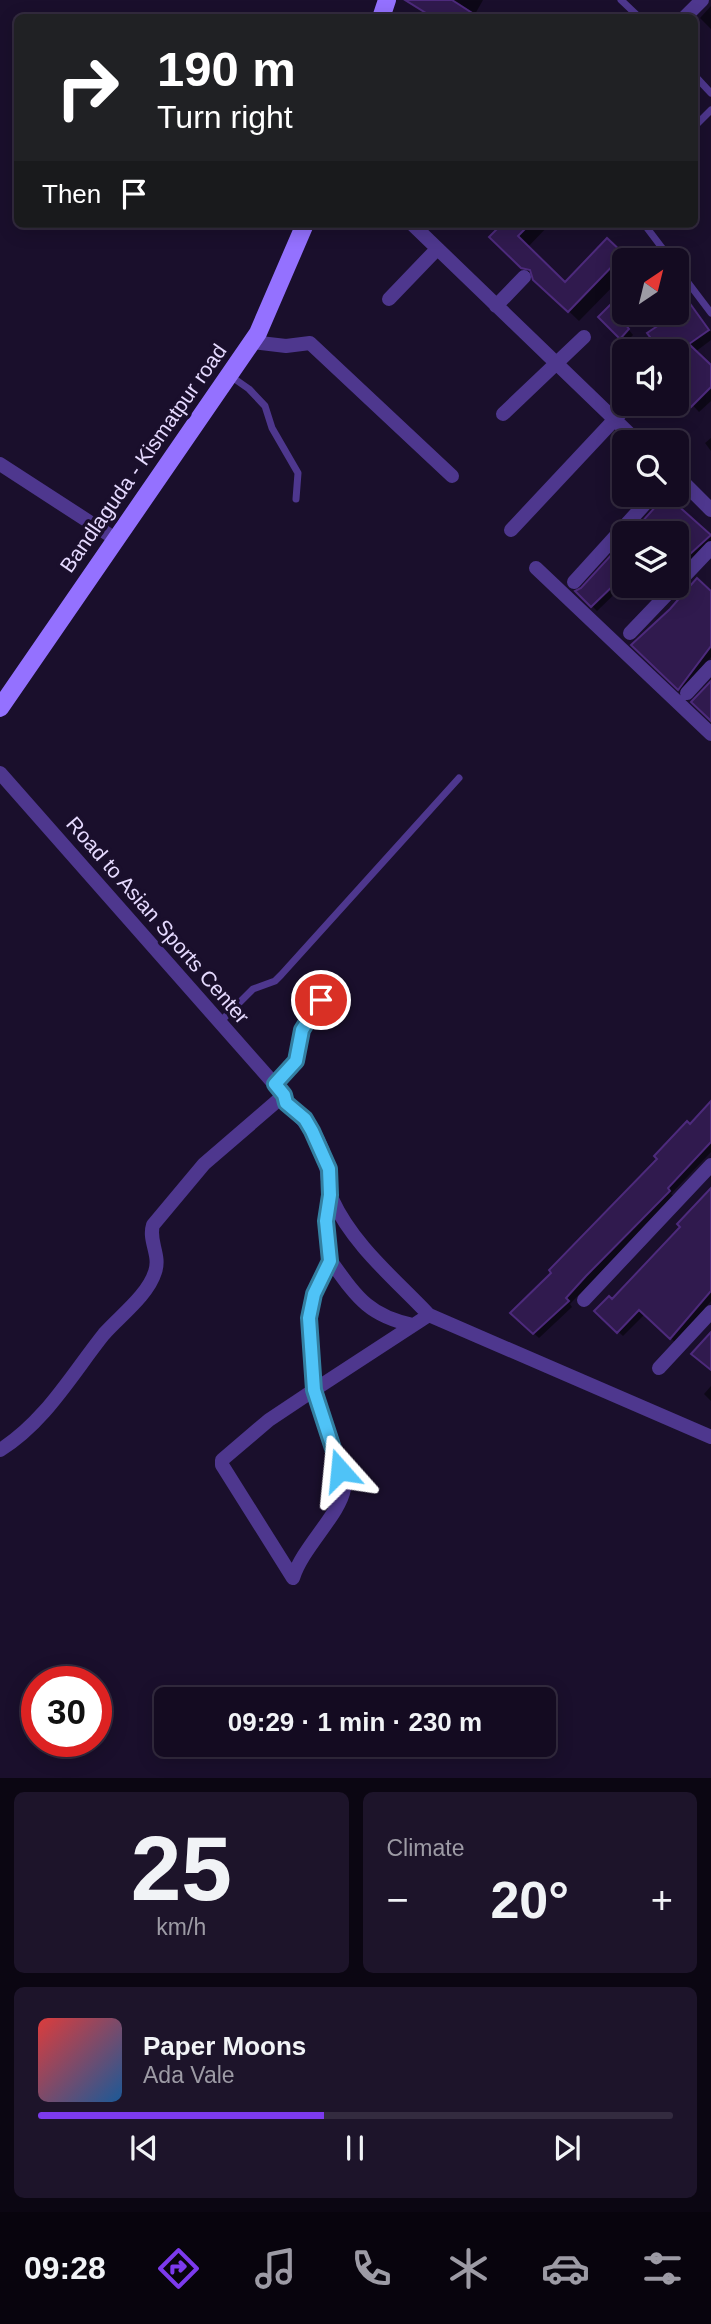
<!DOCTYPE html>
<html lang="en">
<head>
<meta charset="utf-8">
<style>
	:root { --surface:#140b21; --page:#1d142a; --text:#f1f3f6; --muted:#9d9ba5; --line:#332b3f; --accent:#7c3aed }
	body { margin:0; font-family:Arial,sans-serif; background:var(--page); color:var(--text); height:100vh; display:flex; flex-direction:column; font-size:26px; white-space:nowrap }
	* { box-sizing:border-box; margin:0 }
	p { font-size:23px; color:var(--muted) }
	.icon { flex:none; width:38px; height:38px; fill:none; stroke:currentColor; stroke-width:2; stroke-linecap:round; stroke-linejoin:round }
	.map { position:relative; height:1778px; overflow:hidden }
	.sheet { display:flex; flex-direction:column; gap:14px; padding:14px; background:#0b0612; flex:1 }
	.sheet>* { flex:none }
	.guide { position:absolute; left:14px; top:14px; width:684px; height:214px; border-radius:10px; box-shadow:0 4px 18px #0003,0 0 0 2px var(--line); background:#202124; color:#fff; overflow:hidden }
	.needle { width:46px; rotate:35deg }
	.controls { position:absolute; left:612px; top:248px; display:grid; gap:14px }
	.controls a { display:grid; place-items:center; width:77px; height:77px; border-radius:10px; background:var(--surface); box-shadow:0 4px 18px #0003,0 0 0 2px var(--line); font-size:35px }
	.speed { position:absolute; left:21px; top:1666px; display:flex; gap:14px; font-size:35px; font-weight:700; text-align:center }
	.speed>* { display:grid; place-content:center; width:91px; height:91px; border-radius:50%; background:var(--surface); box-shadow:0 4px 18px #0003,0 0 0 2px var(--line); line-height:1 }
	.speed .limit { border:10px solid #d22; background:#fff; color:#111 }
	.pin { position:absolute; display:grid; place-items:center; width:60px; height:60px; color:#fff; margin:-30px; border:4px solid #fff; border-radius:50%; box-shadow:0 2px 7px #0007 }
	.me { position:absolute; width:77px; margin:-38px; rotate:342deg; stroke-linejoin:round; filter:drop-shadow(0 0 5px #0008) }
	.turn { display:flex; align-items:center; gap:24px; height:147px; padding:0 28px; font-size:32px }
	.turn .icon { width:91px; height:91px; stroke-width:2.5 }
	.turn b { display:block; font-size:49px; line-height:60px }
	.then { display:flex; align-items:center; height:66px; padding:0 28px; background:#0003; gap:14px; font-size:26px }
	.big { font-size:52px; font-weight:600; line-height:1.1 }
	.sheet .card { flex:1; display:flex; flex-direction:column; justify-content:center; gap:10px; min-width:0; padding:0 24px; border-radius:10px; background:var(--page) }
	.sheet .dial { align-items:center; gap:0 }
	.dial b { font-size:91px; line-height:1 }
	.song { display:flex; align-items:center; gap:21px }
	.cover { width:84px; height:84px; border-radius:10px; background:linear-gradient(135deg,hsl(0 70% 55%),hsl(210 70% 35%)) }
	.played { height:7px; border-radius:4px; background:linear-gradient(90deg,var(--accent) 45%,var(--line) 45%) }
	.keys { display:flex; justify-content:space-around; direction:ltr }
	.heat { display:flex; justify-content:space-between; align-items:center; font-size:38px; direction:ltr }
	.sheet .tiles { flex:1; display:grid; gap:14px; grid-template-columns:1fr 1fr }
	.card:last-child { grid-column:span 2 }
	.trip { position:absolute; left:154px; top:1687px; width:402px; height:70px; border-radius:10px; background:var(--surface); box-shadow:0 4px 18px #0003,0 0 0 2px var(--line); font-weight:600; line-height:70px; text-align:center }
	.tabs { display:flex; height:112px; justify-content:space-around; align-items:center; background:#08040d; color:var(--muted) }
	.tabs .icon { width:49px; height:49px }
	.tabs .active { color:var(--accent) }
	.tabs b { font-size:32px; color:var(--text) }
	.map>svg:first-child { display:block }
</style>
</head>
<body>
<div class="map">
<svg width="711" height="1778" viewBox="0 0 711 1778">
	<rect width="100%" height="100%" fill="#1a0f2c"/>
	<!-- shadow -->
	<path fill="#0007" d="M423 0H483L474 16 477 18H430L419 7Z
		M711 6V29L700 18Z
		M504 224H550L527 248 566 284 607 241 628 261H625V274L579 321 492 237Z
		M686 300 711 332V340L695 352 711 367V401L699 412 677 388V352L671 313H677Z
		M615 312 633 335 626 342 600 317Z
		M711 438V451L705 443Z
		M668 497 711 538V544L677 578V534Z
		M625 543V584L597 611 578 592Z
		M711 593V657L684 693 634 645Z
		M711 1104V1152L671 1194 674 1196 570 1304 572 1307 539 1338 512 1313 554 1273Z
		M711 1188V1301L676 1343 645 1314 623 1336 596 1311 612 1301 682 1227 679 1224Z
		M711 1386V1401L704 1394Z"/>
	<!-- building -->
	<path fill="#301a4e" stroke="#4d2a7c" stroke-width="2" d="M405 0H452L480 18H434Z
		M502 224H530L518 236 565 282 607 238 624 254 568 312 533 280 530 270 521 268 489 237Z
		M686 298 709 330 689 344 711 365V387L691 407 677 393V352H661L647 333 677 313V304Z
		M610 305 629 329 620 339 598 317Z
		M666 495 711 535 677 566V534H631Z
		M625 540V585L619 580 591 607 575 591 581 588Z
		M697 578 711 591V646L678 690 631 645 670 609Z
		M711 681V721L691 702Z
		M711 1101V1142L668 1188 670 1191 586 1276 566 1298 569 1301 533 1334 510 1313 551 1273 549 1270 657 1159 654 1156 687 1121 690 1124Z
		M711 1188V1291L670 1339 639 1310 617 1333 594 1311 609 1296 612 1299 680 1227 677 1224Z
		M711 1332V1370L691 1354Z"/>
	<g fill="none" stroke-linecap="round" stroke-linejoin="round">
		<!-- lane -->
		<path stroke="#4e378e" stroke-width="7" d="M621 0 640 18
			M695 76 711 93
			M695 126 711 110
			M644 224 672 261
			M677 268 711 313
			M229 375 249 389 265 406 272 428 298 473 296 499
			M220 1022 253 989 275 981 281 975 459 778
			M275 1084 296 1061 302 1029 334 980"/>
		<!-- street -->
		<path stroke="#4e378e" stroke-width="14" d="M685 17 702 0
			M412 224 639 443
			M389 299 437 249
			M496 306 524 277
			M252 342 286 346 310 343 452 476
			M503 414 584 337
			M0 464 114 538
			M677 476 711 510
			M511 530 629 404
			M536 568 711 734
			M574 582 653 495
			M677 584 711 548
			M630 633 675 586
			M687 693 711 667
			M0 773 284 1095C287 1106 311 1126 319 1142 330 1162 325 1183 332 1199 353 1245 395 1279 429 1315L314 1390C320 1410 346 1471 344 1489 340 1514 302 1548 293 1578
			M330 1260C356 1296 368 1316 413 1325
			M584 1300 711 1165
			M429 1315 711 1437
			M659 1368 711 1312
			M0 1450C45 1422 72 1374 104 1334 120 1316 148 1295 155 1272 161 1255 148 1241 153 1225L204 1164 284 1095
			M293 1578 222 1465V1460L269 1420 314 1390 309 1318 314 1294 330 1260 325 1221 330 1195"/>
		<!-- secondary -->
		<path stroke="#9471ff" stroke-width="18" d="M381 18 387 0
			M0 708 258 333 305 224"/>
	</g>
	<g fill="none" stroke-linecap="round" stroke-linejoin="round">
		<defs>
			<path id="route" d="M321 1000 302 1030 296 1061 275 1084 284 1095 286 1103 305 1119 312 1131 329 1169 330 1195 326 1221 330 1261 314 1294 309 1318 314 1390 340 1470"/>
		</defs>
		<!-- route casing -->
		<use href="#route" stroke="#337fa1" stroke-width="18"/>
		<!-- route -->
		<use href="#route" stroke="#4fc3f7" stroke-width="12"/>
	</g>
	<g text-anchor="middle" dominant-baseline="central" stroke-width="7" stroke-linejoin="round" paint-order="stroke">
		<!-- street labels -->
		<g font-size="21" fill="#e6daff" stroke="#1a0f2c">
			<text transform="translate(143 458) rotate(-55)">Bandlaguda - Kismatpur road</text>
			<text transform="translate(158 920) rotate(49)">Road to Asian Sports Center</text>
		</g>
	</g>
</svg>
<div class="controls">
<a><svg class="needle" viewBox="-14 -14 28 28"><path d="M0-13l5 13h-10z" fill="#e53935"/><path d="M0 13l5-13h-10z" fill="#9d9ba5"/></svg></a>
<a><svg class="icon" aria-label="sound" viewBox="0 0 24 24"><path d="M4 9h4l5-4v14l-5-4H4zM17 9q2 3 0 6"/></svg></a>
<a><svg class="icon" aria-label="search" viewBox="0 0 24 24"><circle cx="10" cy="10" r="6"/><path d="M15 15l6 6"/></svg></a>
<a><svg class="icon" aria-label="layers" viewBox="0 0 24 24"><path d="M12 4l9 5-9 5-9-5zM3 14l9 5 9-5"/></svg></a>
</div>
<div class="speed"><div class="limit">30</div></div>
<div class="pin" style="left:321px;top:1000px;background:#d93025"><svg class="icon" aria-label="arrive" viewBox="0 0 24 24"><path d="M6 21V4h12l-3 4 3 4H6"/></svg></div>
<svg class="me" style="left:340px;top:1470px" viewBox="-20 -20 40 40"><path d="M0-17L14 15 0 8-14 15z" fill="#4fc3f7" stroke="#fff" stroke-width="4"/></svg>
<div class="trip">09:29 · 1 min · 230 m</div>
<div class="guide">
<div class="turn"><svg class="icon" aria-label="right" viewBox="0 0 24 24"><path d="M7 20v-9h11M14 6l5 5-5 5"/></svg><div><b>190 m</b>Turn right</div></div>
<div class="then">Then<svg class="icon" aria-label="arrive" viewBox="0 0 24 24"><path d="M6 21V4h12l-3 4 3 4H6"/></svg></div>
</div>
</div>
<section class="sheet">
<div class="tiles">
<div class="card dial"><b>25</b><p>km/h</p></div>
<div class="card"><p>Climate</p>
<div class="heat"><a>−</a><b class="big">20°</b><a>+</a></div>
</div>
<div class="card">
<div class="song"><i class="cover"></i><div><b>Paper Moons</b><p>Ada Vale</p></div></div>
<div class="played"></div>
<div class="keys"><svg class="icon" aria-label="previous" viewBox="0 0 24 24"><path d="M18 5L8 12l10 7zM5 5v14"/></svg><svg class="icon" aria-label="pause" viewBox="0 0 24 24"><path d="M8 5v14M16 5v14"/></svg><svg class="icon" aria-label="next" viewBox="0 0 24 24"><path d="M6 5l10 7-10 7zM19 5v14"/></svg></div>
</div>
</div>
</section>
<nav class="tabs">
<b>09:28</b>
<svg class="icon active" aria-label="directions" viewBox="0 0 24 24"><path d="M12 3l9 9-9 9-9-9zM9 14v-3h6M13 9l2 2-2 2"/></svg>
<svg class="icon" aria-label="music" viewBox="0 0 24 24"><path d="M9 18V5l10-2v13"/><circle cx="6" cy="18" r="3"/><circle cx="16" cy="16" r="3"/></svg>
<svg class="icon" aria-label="phone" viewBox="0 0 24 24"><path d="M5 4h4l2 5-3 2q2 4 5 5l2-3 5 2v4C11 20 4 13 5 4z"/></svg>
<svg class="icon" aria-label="climate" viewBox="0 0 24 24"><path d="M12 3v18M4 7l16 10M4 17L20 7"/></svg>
<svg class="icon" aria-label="car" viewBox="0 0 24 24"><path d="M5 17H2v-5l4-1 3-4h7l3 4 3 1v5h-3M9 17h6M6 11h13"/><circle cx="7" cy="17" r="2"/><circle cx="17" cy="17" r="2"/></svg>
<svg class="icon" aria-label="filters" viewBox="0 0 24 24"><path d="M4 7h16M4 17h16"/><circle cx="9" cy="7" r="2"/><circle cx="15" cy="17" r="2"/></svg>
</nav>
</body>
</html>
